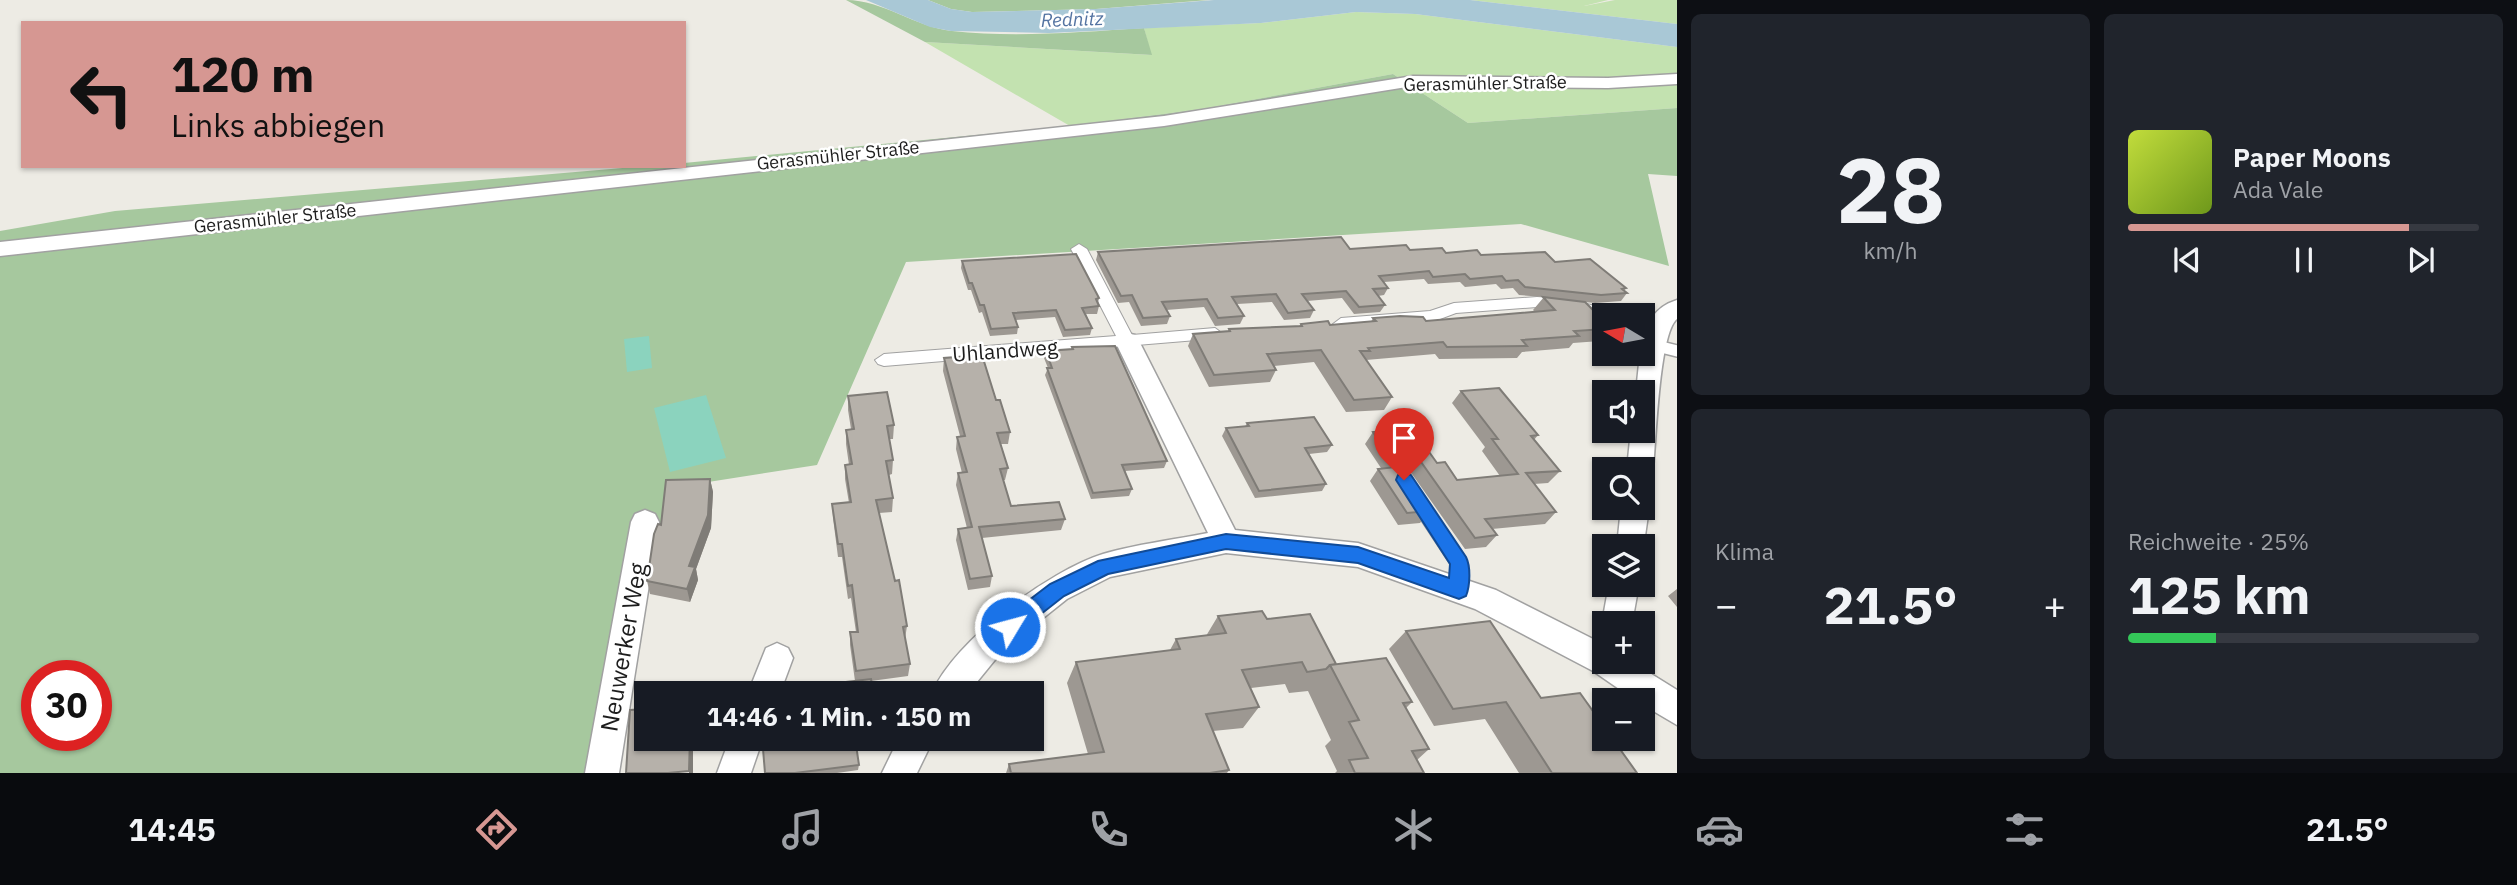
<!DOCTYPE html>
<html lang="de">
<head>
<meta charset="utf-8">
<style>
	:root { --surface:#171b24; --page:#20242c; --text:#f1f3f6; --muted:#9ea1a6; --line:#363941; --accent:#d69792 }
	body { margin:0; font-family:"IBM Plex Sans",sans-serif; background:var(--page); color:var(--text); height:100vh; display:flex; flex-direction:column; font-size:26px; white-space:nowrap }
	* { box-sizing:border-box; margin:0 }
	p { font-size:23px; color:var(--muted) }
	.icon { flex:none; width:38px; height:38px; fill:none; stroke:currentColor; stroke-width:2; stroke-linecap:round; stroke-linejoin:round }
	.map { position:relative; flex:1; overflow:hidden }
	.panel { display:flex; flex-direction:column; gap:14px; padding:14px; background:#0d0f14; width:840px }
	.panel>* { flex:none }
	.hud { position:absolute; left:21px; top:21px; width:665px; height:147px; border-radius:0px; box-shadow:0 2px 5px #0004; background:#d69792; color:#111; overflow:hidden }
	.needle { width:46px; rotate:280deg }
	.fabs { position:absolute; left:1592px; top:303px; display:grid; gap:14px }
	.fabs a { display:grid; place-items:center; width:63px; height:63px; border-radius:0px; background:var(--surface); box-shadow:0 2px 5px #0004; font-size:35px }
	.speed { position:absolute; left:21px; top:660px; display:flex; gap:14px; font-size:35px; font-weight:700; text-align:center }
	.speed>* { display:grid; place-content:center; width:91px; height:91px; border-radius:50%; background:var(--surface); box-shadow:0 2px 5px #0004; line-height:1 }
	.speed .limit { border:10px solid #d22; background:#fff; color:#111 }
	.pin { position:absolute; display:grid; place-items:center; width:60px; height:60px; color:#fff; margin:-72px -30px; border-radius:50% 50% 50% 0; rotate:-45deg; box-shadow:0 0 7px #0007 }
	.pin .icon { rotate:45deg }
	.me { position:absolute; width:77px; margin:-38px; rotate:53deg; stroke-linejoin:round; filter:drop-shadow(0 0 5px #0008) }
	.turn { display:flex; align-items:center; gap:24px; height:147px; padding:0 35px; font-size:32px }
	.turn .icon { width:91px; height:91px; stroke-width:2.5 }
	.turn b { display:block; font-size:49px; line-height:60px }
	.big { font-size:52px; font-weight:800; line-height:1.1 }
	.panel .card { flex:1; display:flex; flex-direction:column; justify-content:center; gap:10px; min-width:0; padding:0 24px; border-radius:10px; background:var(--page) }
	.panel .dial { align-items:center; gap:0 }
	.dial b { font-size:91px; line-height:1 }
	.song { display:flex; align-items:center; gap:21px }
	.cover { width:84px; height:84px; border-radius:10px; background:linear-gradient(135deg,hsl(70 70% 55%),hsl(80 70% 35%)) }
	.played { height:7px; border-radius:4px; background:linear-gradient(90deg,var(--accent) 80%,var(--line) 80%) }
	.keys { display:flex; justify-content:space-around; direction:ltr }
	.heat { display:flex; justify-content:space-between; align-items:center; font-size:38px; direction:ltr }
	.charge { height:10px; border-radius:5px; background:linear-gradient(90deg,#34c759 25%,var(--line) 0) }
	.panel .tiles { flex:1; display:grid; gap:14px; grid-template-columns:repeat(2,1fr) }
	.trip { position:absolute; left:634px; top:681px; width:410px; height:70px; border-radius:0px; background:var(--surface); box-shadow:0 2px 5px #0004; font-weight:800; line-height:70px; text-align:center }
	.tabs { display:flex; height:112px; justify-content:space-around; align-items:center; background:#090b0e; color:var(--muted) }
	.tabs .icon { width:49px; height:49px }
	.tabs .selected { color:var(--accent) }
	.tabs b { font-size:32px; color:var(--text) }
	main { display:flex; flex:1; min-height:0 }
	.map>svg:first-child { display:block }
</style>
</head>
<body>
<main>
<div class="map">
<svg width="1677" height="773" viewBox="0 0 1677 773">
	<rect width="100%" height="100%" fill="#edebe4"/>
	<!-- grass -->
	<path fill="#c3e2b0" d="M1470 0H1608L1584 6 1615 0H1677V24Z
		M1356 12 1415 14 1677 47V108L1468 123 1393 74 1202 109 1070 126 925 42 1151 55 1144 28 1261 23Z"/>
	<!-- forest -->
	<path fill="#a6c89e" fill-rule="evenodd" d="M846 0C883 0 915 27 952 31 1015 38 1081 32 1144 28L1152 55 925 42Z
		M928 0H1209L1096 9 972 12 951 9Z
		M1393 74 1468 123 1677 108V176L1648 174 1669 266 1521 224 906 262 817 465 670 488 605 773H0V231L115 211 646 166H684V163L1070 126 1202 109ZM37 676H96V735H37Z"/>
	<!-- pitch -->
	<path fill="#8bd3be" d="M649 336 652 368 627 372 624 339Z
		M706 395 726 458 670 472 654 408Z"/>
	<!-- water -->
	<path fill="#a9c8d6" d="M866 0H928L951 9 972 12 1096 9 1214 0H1470L1677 24V47L1415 14 1356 12 1261 23 1049 33 951 31 930 27Z"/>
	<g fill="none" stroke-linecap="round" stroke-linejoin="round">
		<defs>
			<path id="service-far1" d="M1653 345 1677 351"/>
			<path id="service" d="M1418 501 1459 563V590"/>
			<path id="pedestrian" d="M1079 244 1087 249 1132 335 1215 328 1223 334 1221 338 884 366 878 364 875 360 884 354 1116 336 1071 249Z
				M1537 297 1565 299 1617 311 1619 315H1605V319L1565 309 1537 307 1456 313 1432 322 1341 330 1333 324 1341 318 1430 311 1454 303Z"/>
			<path id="minor" d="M1677 74V84L1608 88 1413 86 1164 126 0 256V242L1164 116 1413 76 1608 78Z
				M1677 300V319C1659 333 1656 442 1653 469L1649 476 1643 478V469H1627L1631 430H1643V392H1636L1640 354H1643C1643 329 1651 308 1677 300Z
				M1127 333 1135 335 1139 341 1235 530 1358 543 1496 590 1605 645V662H1632L1677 690V725L1643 705V700H1635L1593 671 1475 609 1358 567 1226 553 1110 577 1067 599 1003 650 968 693H932C955 640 1049 571 1103 554 1137 544 1173 540 1208 533L1115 341 1119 335Z
				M1643 499 1649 508 1643 550V546H1617L1621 508H1643Z
				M645 510 655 514 659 522 619 773H585L631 522 635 514Z
				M1609 584H1639L1632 623H1605V629L1602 623Z
				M777 643 788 648 793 658 780 693H748L766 648Z
				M730 738H763L751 773H717Z
				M899 738H934L917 773H882Z"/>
		</defs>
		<!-- service-far1 casing -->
		<use href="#service-far1" stroke="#a1a1a1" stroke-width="14"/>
		<!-- service casing -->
		<use href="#service" stroke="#a1a1a1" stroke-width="18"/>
		<!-- pedestrian casing -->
		<use href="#pedestrian" stroke="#a1a1a1" stroke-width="2"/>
		<!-- minor casing -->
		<use href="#minor" stroke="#a1a1a1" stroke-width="3"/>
		<!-- service-far1 -->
		<use href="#service-far1" stroke="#fff" stroke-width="11"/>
		<!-- service -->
		<use href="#service" stroke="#fff" stroke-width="15"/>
		<!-- pedestrian -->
		<use href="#pedestrian" fill="#fff" fill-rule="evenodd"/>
		<!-- minor -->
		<use href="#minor" fill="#fff" fill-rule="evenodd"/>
	</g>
	<!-- wall -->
	<path fill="#9d9892" d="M1350 249 1410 250 1481 255 1555 262 1626 288 1624 291 1627 293 1621 301 1595 303 1585 302 1605 322V335L1600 341 1573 343 1569 348 1522 352 1517 358 1439 359 1435 354 1366 360 1392 397 1384 410 1346 412 1314 362 1274 366 1276 370 1270 382 1209 387 1188 346 1193 334 1228 331 1229 329 1299 326 1301 324 1330 325 1371 322 1373 318 1426 321 1535 312 1533 310 1544 297 1519 295 1513 288 1501 289 1496 284 1465 287 1460 282 1428 284 1424 279 1384 282 1388 288 1384 295 1378 296 1385 305 1380 312 1354 314 1342 298 1307 301 1314 310 1310 318 1284 320 1272 302 1237 304 1244 316 1240 324 1215 326 1204 307 1166 310 1170 316 1167 324 1141 326 1129 302 1118 303 1096 260 1098 252Z
		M962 261 1099 298 1098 303 1099 306 1097 314H1086L1092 328 1090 335 1063 337 1055 317 1016 320 1018 327 1017 334 990 336 982 312 979 313 971 290H968L961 268Z
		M1072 347 1167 461 1164 468 1125 471 1132 489 1129 496 1091 499 1045 375 1048 368 1044 358 1046 351 1071 349Z
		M944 358 996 400 1010 432 1008 444H1001L1008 468 1005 480H1003L1011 506 1065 519 1061 530 982 538 992 576 990 587 968 590 956 540 958 529 967 528 956 485 958 473H962L956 449 957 437 960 436 943 371Z
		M1461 391 1538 435 1534 440 1560 471 1548 483 1534 484 1556 512 1545 524 1492 529 1497 535 1486 547 1465 549 1412 474 1408 471H1404V473L1430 511 1420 523 1398 525 1370 481 1378 469 1381 468 1365 444 1373 432 1437 463 1457 480 1500 476 1482 451 1485 447 1452 403Z
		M848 396 894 425 893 439H889L893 460 892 474 889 475 893 498 892 512 879 513 895 581 907 626 905 639 910 664 908 676 871 681H855L850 645V632H856L851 598 848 599 842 557H838L833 518 832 504 849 503 845 479V465H849L846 444V430L851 429 848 410Z
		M1247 423 1332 445 1327 452 1309 454 1326 484 1322 491 1255 498 1222 436 1226 428 1245 427Z
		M710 479 713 492 711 528 696 569 698 580 690 602 650 594 647 581 661 525Z
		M1677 589V607L1668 596Z
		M1218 616 1267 619 1336 664 1412 702 1406 708 1429 749 1417 760 1424 773H1335L1337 771 1325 746 1331 740 1308 691 1289 693 1285 684 1251 688 1259 707 1243 728 1213 731 1229 770 1227 773H1006L1009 764 1088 754 1067 683 1076 662 1170 650 1176 639 1206 636Z
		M1406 631 1541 698 1637 773H1519L1485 719 1434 726 1389 649Z
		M799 745 859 765 858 770 837 773H765Z"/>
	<!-- shaded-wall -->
	<path fill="#7f7c77" d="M710 479 713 492 711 528 696 569 698 580 690 602 687 589 689 566Z
		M690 738H693V773H689V771Z"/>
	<!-- building -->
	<path fill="#b6b1aa" stroke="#7f7c77" stroke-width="2" d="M1341 237 1350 249 1406 245 1410 250 1442 248 1446 253 1477 250 1481 255 1545 252 1555 262 1590 259 1626 288 1622 289 1627 293 1601 295 1525 287 1518 280 1506 281 1502 276 1470 279 1465 274 1433 277 1429 271 1379 276 1388 288 1373 289 1385 305 1359 307 1346 291 1302 294 1314 310 1288 313 1276 294 1232 297 1244 316 1218 318 1207 299 1162 302 1170 316 1143 318 1132 295 1121 296 1098 252Z
		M1076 254 1099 298 1096 299 1099 306 1082 308 1092 328 1065 330 1056 310 1013 313 1018 327 991 329 984 305H980L972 283H969L962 261Z
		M1543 297 1585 302 1605 322V329L1574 331 1579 336 1522 340 1527 346 1447 347 1443 342 1368 348 1370 351H1360L1392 397 1354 400 1321 350 1267 354 1276 370 1214 375 1193 334 1230 331 1229 329 1302 326 1301 324 1328 321 1330 325 1376 321 1373 318 1400 316 1423 317 1426 321 1555 310Z
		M1115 346 1167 461 1122 465 1132 489 1093 493 1047 368H1052L1046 351 1073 349 1072 347Z
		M982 355 996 400H1000L1010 432 997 433 1008 468 1000 469 1011 506 1059 502 1065 519 979 527 992 576 970 579 958 529 972 527 958 473 967 472 957 437 965 436 944 358Z
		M1499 388 1538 435 1531 436 1560 471 1526 473 1556 512 1485 519 1497 535 1475 538 1421 462 1417 459H1408L1404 464V473L1430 511 1407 513 1378 469 1396 467 1373 432 1412 428 1437 463 1445 462 1457 480 1518 474 1492 439H1498L1461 391Z
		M887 392 894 425 887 426 893 460 886 461 893 498 876 500 895 581 899 580 907 626 903 627 910 664 856 671 850 632H858L852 585 848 586 842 544H838L832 504 851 502 845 465 852 464 846 430 854 429 848 396Z
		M1314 417 1332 445 1305 448 1326 484 1259 491 1226 428 1249 426 1247 423Z
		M710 479 708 515 689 566 695 567 687 589 647 581 654 534 658 524 661 525 666 480Z
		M1262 611 1267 619 1310 614 1336 664 1330 665 1326 669 1307 672 1302 662 1242 670 1259 707 1206 714 1229 770 1210 773H1011L1009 764 1104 752 1076 662 1180 649 1176 639 1226 633 1218 616Z
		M1490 621 1541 698 1580 693 1605 728V738H1612L1637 773H1552L1506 702 1453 709 1406 631Z
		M1386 658 1412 702 1403 703 1429 749 1412 751 1424 773H1355L1349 760 1368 758 1349 722 1359 720 1330 665Z
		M871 679 873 693H794V688Z
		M646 709V738H690L689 771 668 773H626L630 710Z
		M798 738H855L859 765 795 773H765L763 749 799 745Z"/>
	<!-- route -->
	<path fill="#1a73e8" stroke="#114b97" stroke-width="2" d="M1404 473 1411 475 1466 557C1471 567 1470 586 1466 596L1459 599 1358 563 1226 549 1108 574 1064 596 1017 633 1010 636 1003 633 1000 627 1003 620 1050 584 1098 561 1226 534 1358 547 1449 578 1450 564 1396 480 1398 475Z"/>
	<g text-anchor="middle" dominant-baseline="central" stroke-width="5" stroke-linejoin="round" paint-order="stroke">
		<!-- far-street labels -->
		<g font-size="18" fill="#1d1d1d" stroke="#fff">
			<text transform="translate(1485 83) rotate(-1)">Gerasmühler Straße</text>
			<text transform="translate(838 155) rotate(-6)">Gerasmühler Straße</text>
			<text transform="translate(275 218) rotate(-6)">Gerasmühler Straße</text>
		</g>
		<!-- far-water labels -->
		<g font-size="19" font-style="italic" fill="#5574a2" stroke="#fff">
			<text transform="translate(1072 19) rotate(-2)">Rednitz</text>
		</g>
		<!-- street labels -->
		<g font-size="21" fill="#1d1d1d" stroke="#fff">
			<text transform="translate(1005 350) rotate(-4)">Uhlandweg</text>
		</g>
		<!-- near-street labels -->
		<g font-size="24" fill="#1d1d1d" stroke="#fff">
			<text transform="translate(623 647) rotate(-80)">Neuwerker Weg</text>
		</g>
	</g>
</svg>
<div class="fabs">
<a><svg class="needle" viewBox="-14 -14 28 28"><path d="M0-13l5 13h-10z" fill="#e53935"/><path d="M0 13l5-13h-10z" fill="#9ea1a6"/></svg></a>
<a><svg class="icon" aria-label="sound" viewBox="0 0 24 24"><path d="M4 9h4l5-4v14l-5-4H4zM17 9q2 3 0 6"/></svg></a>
<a><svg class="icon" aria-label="search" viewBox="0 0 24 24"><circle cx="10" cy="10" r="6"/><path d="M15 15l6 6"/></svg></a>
<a><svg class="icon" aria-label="layers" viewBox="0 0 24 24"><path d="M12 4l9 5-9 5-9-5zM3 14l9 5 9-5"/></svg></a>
<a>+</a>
<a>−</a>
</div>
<div class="speed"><div class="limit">30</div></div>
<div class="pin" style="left:1404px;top:480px;background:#d93025"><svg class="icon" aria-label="arrive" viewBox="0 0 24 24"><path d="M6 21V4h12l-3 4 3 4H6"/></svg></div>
<svg class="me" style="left:1010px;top:627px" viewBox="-20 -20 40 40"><circle r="17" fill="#1a73e8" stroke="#fff" stroke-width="3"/><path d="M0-11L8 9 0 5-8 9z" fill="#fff"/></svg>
<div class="trip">14:46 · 1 Min. · 150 m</div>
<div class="hud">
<div class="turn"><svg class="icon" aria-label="left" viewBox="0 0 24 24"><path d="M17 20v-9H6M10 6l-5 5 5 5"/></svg><div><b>120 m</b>Links abbiegen</div></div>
</div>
</div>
<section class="panel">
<div class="tiles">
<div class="card dial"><b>28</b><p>km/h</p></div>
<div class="card">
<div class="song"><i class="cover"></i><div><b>Paper Moons</b><p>Ada Vale</p></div></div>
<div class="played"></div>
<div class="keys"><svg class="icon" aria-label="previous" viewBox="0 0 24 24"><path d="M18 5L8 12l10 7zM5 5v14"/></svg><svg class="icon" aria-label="pause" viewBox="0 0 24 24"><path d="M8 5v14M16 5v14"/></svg><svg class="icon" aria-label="next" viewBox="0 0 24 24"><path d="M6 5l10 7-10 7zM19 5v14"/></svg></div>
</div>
<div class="card"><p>Klima</p>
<div class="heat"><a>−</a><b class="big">21.5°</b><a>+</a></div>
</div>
<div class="card"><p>Reichweite · 25%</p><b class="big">125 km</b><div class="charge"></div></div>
</div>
</section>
</main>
<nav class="tabs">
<b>14:45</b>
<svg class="icon selected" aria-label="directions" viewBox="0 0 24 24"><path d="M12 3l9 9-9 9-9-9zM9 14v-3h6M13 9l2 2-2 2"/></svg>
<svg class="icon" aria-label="music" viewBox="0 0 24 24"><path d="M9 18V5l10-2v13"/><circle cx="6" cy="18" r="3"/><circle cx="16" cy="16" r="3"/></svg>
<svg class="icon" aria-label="phone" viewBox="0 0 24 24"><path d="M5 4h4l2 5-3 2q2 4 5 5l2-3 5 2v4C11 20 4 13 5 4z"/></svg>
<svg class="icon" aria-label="climate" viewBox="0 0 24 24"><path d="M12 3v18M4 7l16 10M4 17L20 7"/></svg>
<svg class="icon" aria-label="car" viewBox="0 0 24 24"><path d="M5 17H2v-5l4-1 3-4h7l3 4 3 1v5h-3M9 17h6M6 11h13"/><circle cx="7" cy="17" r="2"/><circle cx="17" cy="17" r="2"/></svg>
<svg class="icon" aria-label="filters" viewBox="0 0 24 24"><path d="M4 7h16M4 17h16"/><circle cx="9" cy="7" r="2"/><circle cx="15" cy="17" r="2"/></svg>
<b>21.5°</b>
</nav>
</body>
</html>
